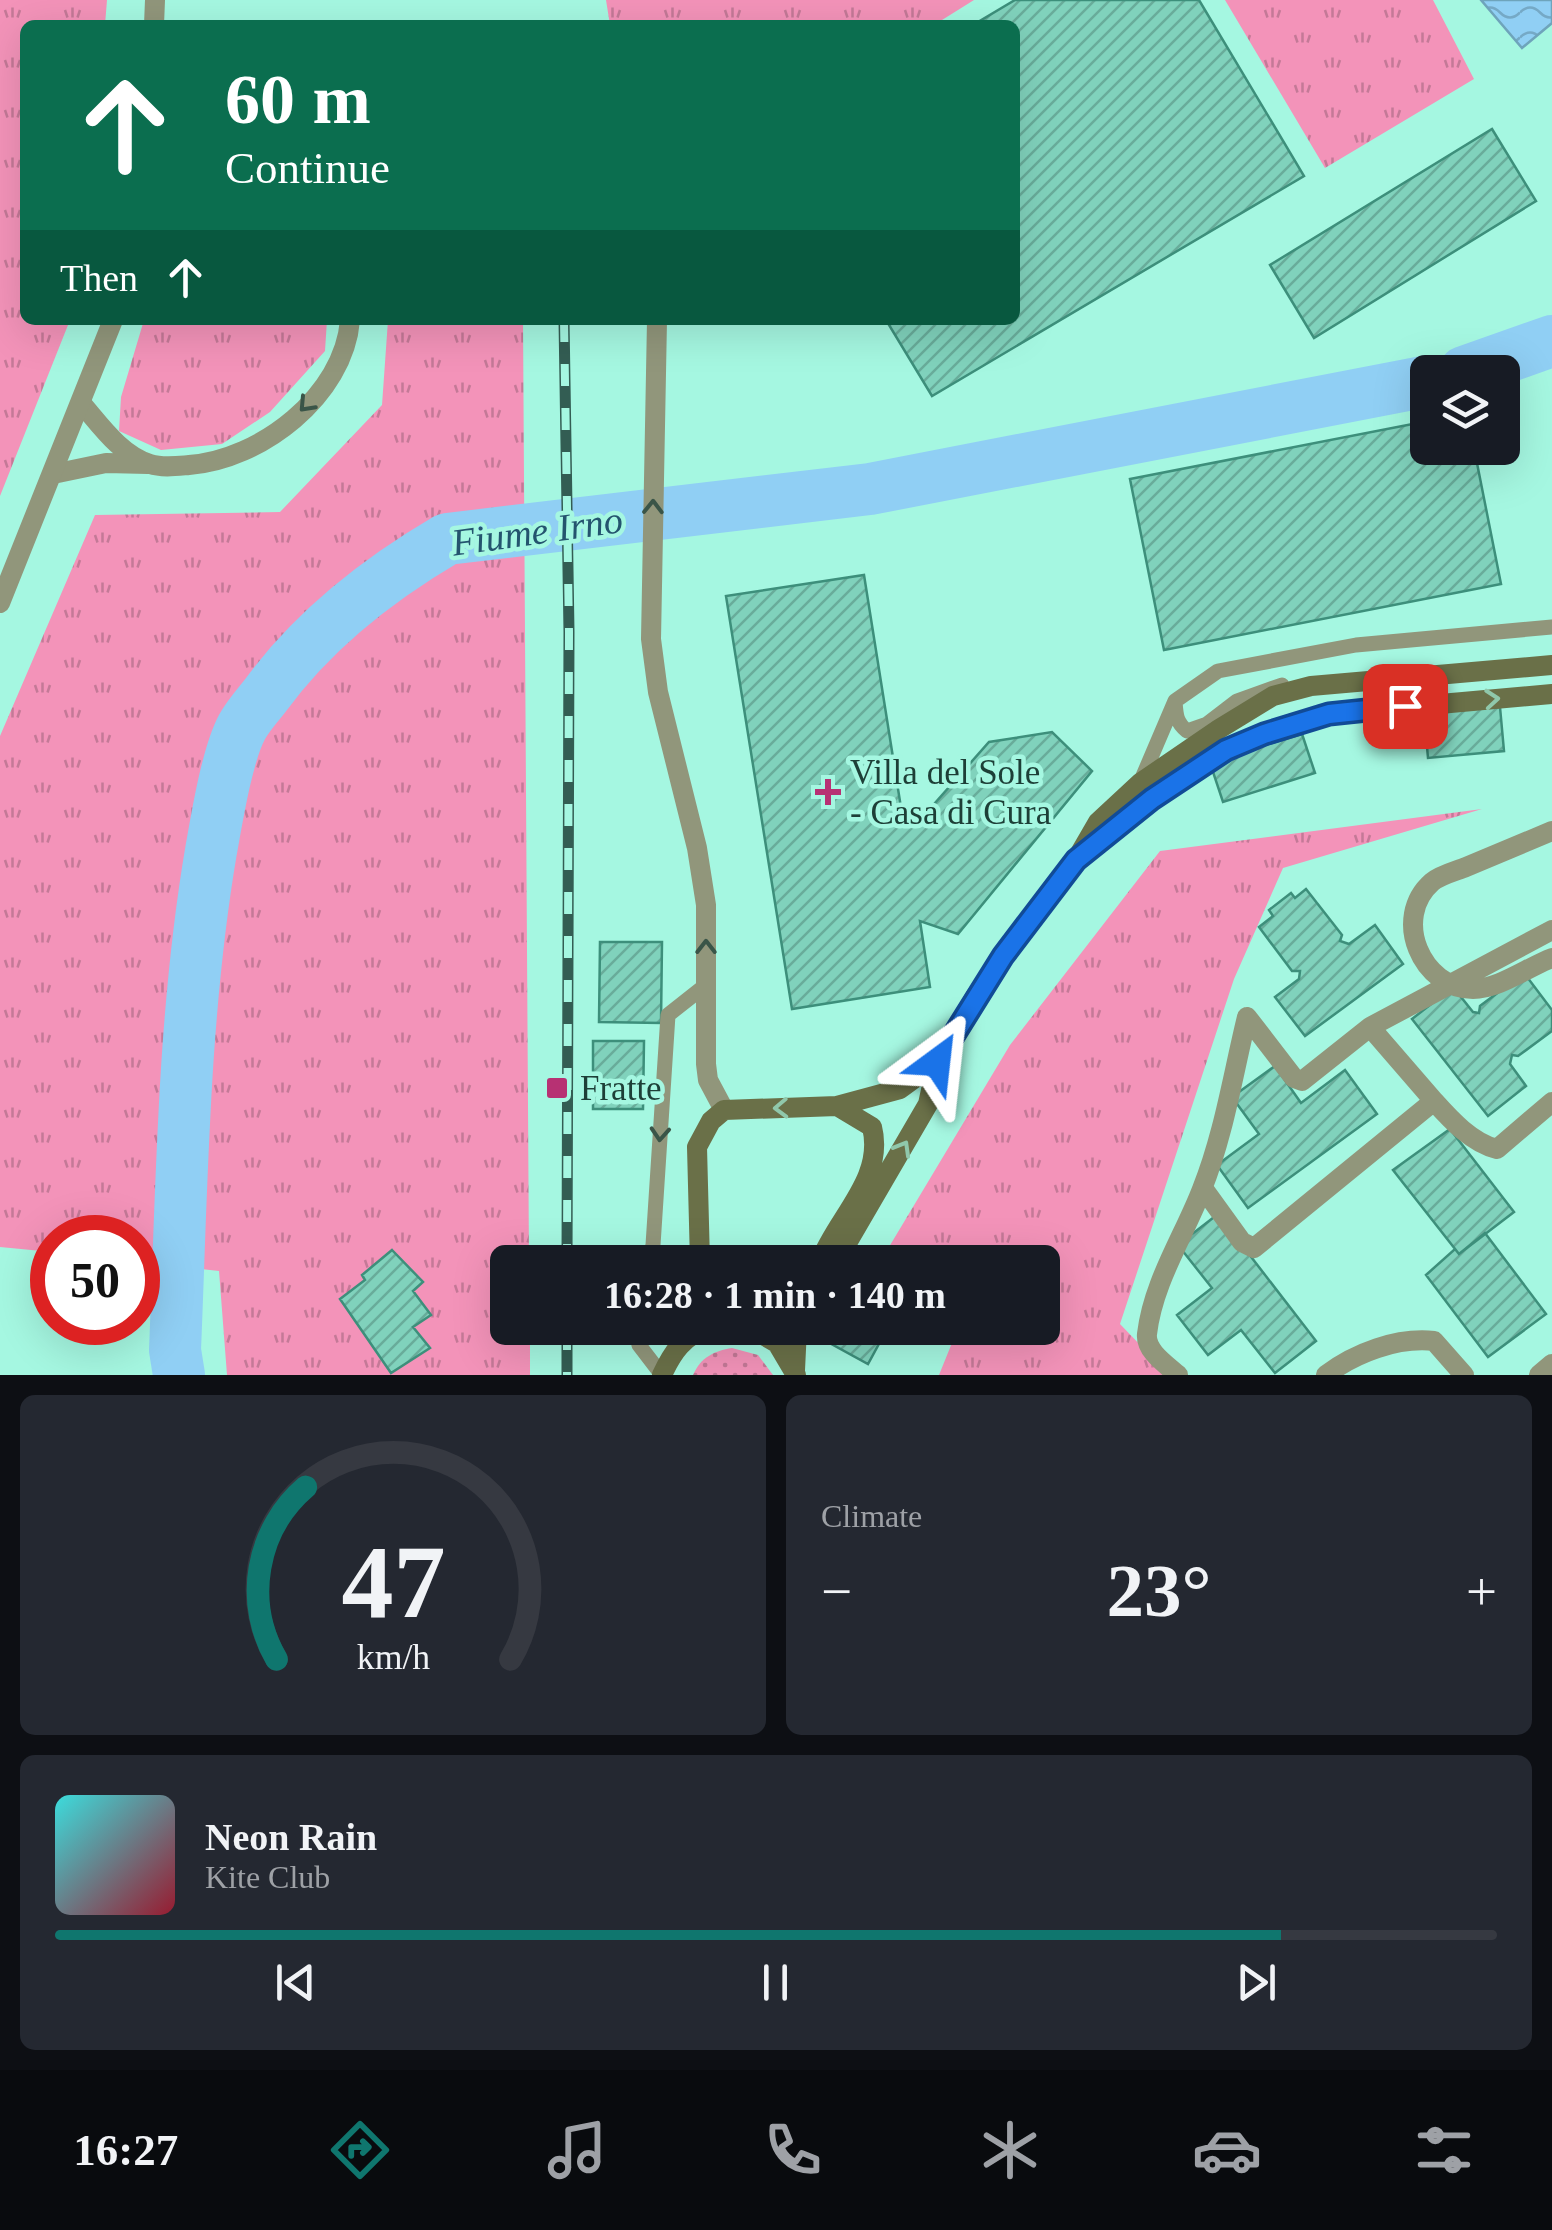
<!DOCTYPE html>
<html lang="en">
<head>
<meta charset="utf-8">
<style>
	:root { --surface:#171b24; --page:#242831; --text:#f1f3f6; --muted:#9ea1a6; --line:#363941; --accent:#0f766e }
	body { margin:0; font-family:Georgia,serif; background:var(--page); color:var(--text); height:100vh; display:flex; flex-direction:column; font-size:38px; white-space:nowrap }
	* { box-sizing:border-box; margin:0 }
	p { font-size:32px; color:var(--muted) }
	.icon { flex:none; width:55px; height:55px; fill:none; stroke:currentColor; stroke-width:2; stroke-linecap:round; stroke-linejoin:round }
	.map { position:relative; height:1375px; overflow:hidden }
	.side { display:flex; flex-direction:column; gap:20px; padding:20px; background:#0d0f14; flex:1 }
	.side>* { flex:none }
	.banner { position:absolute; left:20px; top:20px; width:1000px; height:305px; border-radius:15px; box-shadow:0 10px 40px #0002; background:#0b6e4f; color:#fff; overflow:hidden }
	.fabs { position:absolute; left:1410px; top:355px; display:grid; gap:20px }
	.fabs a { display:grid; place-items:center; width:110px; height:110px; border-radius:15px; background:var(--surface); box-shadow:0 10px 40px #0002; font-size:50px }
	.speed { position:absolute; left:30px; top:1215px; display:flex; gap:20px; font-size:50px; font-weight:700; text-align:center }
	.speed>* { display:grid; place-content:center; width:130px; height:130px; border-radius:50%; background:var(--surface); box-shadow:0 10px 40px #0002; line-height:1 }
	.speed .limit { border:15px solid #d22; background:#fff; color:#111 }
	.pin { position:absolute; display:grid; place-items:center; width:85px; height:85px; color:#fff; margin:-42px; border-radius:20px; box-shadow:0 5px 15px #0006 }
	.me { position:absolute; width:110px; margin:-55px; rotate:30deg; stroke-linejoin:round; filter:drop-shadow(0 0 8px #0008) }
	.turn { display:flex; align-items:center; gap:35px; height:210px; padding:0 40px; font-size:45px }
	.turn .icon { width:130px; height:130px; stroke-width:2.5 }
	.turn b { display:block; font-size:70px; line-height:85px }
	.then { display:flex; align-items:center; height:95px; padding:0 40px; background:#0003; gap:20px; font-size:38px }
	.big { font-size:75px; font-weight:700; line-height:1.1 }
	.side .widget { flex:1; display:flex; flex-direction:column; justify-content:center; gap:15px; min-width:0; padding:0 35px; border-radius:15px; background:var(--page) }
	.side .dial { align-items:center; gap:0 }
	.dial svg { height:260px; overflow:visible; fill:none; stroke:var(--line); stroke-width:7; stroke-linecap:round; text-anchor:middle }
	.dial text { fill:var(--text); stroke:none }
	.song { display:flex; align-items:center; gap:30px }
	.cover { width:120px; height:120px; border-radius:15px; background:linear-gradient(135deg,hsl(180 70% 55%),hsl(350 70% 35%)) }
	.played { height:10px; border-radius:5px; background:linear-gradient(90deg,var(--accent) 85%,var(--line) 85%) }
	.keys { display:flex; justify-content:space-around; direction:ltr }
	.heat { display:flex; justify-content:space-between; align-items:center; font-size:55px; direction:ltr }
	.side .tiles { flex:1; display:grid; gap:20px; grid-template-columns:1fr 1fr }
	.widget:last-child { grid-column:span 2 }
	.trip { position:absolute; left:490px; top:1245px; width:570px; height:100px; border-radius:15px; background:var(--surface); box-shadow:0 10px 40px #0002; font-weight:700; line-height:100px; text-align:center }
	.dock { display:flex; height:160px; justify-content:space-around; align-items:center; background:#090b0e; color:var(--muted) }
	.dock .icon { width:70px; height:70px }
	.dock .current { color:var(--accent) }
	.dock b { font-size:45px; color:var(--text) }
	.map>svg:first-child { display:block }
</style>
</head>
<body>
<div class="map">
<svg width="1552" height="1375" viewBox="0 0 1552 1375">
	<defs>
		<pattern id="grass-dots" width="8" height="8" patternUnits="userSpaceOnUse" patternTransform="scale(2.5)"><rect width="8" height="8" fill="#f393b9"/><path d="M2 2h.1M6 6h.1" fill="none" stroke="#c47997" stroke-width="1.8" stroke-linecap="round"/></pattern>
		<pattern id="park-tufts" width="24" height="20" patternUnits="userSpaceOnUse" patternTransform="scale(2.5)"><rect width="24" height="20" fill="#f393b9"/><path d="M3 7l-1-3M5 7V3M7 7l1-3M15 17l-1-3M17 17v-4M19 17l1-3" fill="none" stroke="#c47997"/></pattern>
		<pattern id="water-waves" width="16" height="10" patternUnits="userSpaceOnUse" patternTransform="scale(2.5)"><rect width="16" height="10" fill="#90cff4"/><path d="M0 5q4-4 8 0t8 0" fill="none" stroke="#75a9c6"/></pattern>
		<pattern id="building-hatch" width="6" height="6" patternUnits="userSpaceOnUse" patternTransform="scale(2.5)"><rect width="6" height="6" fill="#80d2bc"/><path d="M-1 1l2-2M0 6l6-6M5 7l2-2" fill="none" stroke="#68ac9a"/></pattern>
	</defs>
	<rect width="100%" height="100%" fill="#a5f7e1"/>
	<!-- grass -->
	<path fill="url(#grass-dots)" d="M732 1348 758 1355 773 1375H693C701 1357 714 1351 732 1348Z"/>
	<!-- park -->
	<path fill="url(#park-tufts)" d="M0 0H107L105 25H25V320H70L0 496Z
		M606 0H974L934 25H610Z
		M1225 0H1433L1474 79 1325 168Z
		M144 320H327L325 351 270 412 222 444 161 450 119 431 121 397Z
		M388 320H523L529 1262H508V1328H530V1375H227L219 1271 138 1262V1238H52V1252L0 1247V736L95 515 280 512 382 405Z
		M1482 809 1283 868 1234 979 1120 1324 1169 1375H939L958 1328H1042V1262H880L1010 1045 1160 851Z"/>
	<!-- water -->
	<path fill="url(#water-waves)" stroke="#6ea4bb" stroke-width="2.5" d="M1481 0H1552V23L1522 48Z"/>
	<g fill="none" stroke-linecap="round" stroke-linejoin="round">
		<!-- river -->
		<path stroke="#90cff4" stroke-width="52" d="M1464 372 1552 341
			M179 1375 175 1350C182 1183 183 1016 211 851 217 818 227 755 242 727 248 716 257 706 265 696 313 630 377 580 447 539L870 489 1428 381"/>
	</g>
	<!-- building -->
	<path fill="url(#building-hatch)" stroke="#3d8f7b" stroke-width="2.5" d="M1015 0H1199L1304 176 932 396 886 320H1015V25H973Z
		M1492 129 1536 201 1314 338 1270 265Z
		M1428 421V448H1474L1501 584 1164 650 1130 479Z
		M864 575 902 814 927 812 989 742 1052 732 1092 771 958 934 920 921 930 987 792 1009 726 596Z
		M1500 707 1504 751 1428 758 1424 713Z
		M1302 734 1315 773 1223 802 1211 766 1219 759Z
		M1306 889 1342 935 1340 941 1349 944 1375 925 1403 964 1305 1036 1275 997 1299 979 1300 971H1292L1259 927 1273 916 1269 910 1291 893 1295 898Z
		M600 942H662L661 1023 599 1022Z
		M1524 973 1552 1010V1031L1518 1056 1512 1055 1510 1064 1526 1086 1488 1116 1412 1019 1453 987 1473 1012 1479 1013 1480 1006Z
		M593 1041H644L643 1109H593Z
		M1275 1066 1301 1103 1345 1070 1377 1114 1248 1208 1217 1165 1259 1134 1232 1097Z
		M1450 1129 1514 1212 1459 1254 1393 1170Z
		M1218 1214 1316 1341 1275 1373 1241 1330 1208 1355 1177 1315 1212 1288 1178 1245Z
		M1485 1233 1546 1314 1488 1357 1426 1275 1455 1249 1459 1254Z
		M392 1250 423 1282 413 1291 431 1315 413 1327 430 1348 391 1373 340 1299 365 1280 362 1275Z
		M834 1328H896L892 1334 886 1331 868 1364 826 1341Z"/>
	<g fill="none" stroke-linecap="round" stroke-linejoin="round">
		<!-- service -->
		<path stroke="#91967b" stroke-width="15" d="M1175 701C1176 715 1176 722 1187 731L1207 724 1237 701 1282 685
			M1140 783 1175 701 1218 671 1356 645 1552 627
			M648 1262 653 1245 668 1015 706 985
			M635 1328 639 1345 662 1375"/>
		<!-- minor -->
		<path stroke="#91967b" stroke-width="20" d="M657 320 651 639 658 692 697 848 706 905V1064L708 1080 724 1110
			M82 404C101 426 121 455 150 464 162 468 177 466 189 465 260 460 344 396 350 320
			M53 474 106 463 148 464
			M1552 831C1523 843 1495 855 1466 867 1456 871 1440 875 1432 882 1391 918 1422 989 1473 989 1499 989 1528 967 1552 958
			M1247 1017 1294 1078 1302 1081 1370 1027 1552 930
			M1434 1101C1451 1120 1472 1143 1497 1149L1552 1102
			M1203 1188 1242 1242 1254 1248 1434 1101 1370 1027
			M1178 1375C1167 1365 1145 1351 1147 1334 1153 1282 1184 1236 1202 1189 1224 1134 1233 1074 1247 1017
			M1326 1375C1355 1353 1397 1337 1434 1341L1464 1375
			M1539 1375 1552 1364"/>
		<!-- tertiary -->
		<path stroke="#91967b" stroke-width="20" d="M154 25 155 0
			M0 603 113 320"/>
		<!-- secondary -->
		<path stroke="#6a7048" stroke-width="20" d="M1082 856 1171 785 1226 749 1264 734 1329 714 1552 694
			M700 1262 697 1147 711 1121 724 1110 837 1106 900 1089 937 1062
			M820 1262C837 1217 885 1179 872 1127L837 1106
			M836 1262 928 1104 937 1062 975 997 1020 932 1076 860 1098 822 1140 783 1219 729 1273 696 1311 686 1552 665
			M751 1328 777 1343 796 1375
			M795 1370 797 1328
			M662 1375C672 1353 684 1335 708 1328"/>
		<defs>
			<path id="rail" d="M564 320 569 632 567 1262
				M567 1328V1375"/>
		</defs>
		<!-- rail casing -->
		<use href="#rail" stroke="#335d53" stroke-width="11"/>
		<!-- rail -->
		<use href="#rail" stroke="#a5f7e1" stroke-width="8" stroke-dasharray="22" stroke-linecap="butt"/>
	</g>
	<!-- one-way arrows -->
	<defs><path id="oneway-chevron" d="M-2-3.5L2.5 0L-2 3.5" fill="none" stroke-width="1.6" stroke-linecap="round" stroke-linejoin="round" transform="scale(2.5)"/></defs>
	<g stroke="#3a5548">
		<use href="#oneway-chevron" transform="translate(306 405) rotate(133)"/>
		<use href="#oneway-chevron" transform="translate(653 507) rotate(-89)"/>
		<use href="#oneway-chevron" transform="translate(706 947) rotate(-90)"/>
		<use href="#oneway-chevron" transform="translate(660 1134) rotate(94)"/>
	</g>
	<g stroke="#90c8ab">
		<use href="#oneway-chevron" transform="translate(1492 699) rotate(-5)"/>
		<use href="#oneway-chevron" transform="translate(781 1108) rotate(178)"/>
		<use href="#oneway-chevron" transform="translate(903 1148) rotate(-60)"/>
	</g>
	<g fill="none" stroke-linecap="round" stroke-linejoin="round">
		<defs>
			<path id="route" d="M937 1062 1003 956 1076 860 1152 799 1226 750 1264 734 1329 714 1405 706"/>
		</defs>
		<!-- route casing -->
		<use href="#route" stroke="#114b97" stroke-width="25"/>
		<!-- route -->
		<use href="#route" stroke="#1a73e8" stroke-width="18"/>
	</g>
	<!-- markers -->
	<g fill="#b73173" stroke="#a5f7e1" stroke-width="4">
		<path d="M823 777h10v10h10v10h-10v10h-10v-10h-10v-10h10z"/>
		<rect x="545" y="1076" width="24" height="24" rx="5"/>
	</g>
	<g text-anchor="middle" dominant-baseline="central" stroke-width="9" stroke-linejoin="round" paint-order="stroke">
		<!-- poi labels -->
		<g font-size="35" fill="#1d3f37" stroke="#a5f7e1" text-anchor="start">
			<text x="850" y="772">Villa del Sole<tspan x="850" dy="40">- Casa di Cura</tspan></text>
			<text x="580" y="1088">Fratte</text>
		</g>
		<!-- water labels -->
		<g font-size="38" font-style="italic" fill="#24546e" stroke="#a5f7e1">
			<text transform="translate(537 531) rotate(-8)">Fiume Irno</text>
		</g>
	</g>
</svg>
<div class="fabs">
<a><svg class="icon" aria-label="layers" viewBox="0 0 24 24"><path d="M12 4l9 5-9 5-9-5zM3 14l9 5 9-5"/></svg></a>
</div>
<div class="speed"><div class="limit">50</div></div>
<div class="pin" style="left:1405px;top:706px;background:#d93025"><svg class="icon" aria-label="arrive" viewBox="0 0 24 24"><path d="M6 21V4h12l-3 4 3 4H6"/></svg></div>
<svg class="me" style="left:937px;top:1062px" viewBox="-20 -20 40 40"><path d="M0-17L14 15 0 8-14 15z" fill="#1a73e8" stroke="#fff" stroke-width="4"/></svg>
<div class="trip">16:28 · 1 min · 140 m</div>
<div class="banner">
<div class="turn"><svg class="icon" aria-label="ahead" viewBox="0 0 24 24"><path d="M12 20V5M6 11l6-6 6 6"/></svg><div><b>60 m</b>Continue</div></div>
<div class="then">Then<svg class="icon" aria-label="ahead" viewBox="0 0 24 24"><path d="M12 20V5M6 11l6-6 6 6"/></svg></div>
</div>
</div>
<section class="side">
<div class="tiles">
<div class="widget dial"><svg viewBox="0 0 100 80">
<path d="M14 69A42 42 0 1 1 86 69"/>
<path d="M14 69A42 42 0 0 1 23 16" stroke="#0f766e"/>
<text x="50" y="56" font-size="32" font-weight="700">47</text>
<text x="50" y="72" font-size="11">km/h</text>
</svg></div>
<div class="widget"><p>Climate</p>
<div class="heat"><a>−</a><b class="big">23°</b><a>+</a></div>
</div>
<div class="widget">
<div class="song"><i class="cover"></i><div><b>Neon Rain</b><p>Kite Club</p></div></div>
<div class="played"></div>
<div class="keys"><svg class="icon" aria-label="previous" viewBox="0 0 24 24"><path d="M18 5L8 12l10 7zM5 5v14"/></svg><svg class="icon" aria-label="pause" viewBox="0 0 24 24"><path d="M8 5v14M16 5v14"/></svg><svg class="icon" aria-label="next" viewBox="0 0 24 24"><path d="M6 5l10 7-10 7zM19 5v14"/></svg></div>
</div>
</div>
</section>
<nav class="dock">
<b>16:27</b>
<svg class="icon current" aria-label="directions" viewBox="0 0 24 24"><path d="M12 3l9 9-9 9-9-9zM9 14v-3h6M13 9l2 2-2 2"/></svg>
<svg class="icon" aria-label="music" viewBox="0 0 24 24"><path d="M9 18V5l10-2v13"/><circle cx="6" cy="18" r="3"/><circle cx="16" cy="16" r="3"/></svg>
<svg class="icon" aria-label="phone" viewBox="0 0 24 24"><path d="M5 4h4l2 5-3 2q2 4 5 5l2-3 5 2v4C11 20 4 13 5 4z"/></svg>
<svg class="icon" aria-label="climate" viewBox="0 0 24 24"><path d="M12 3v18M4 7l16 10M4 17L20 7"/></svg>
<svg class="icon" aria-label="car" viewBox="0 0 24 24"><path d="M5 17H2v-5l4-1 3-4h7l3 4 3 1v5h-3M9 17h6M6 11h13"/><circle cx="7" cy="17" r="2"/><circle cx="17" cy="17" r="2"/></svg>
<svg class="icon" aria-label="filters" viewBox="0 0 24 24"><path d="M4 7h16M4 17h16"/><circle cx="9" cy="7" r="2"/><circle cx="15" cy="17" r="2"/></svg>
</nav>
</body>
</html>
